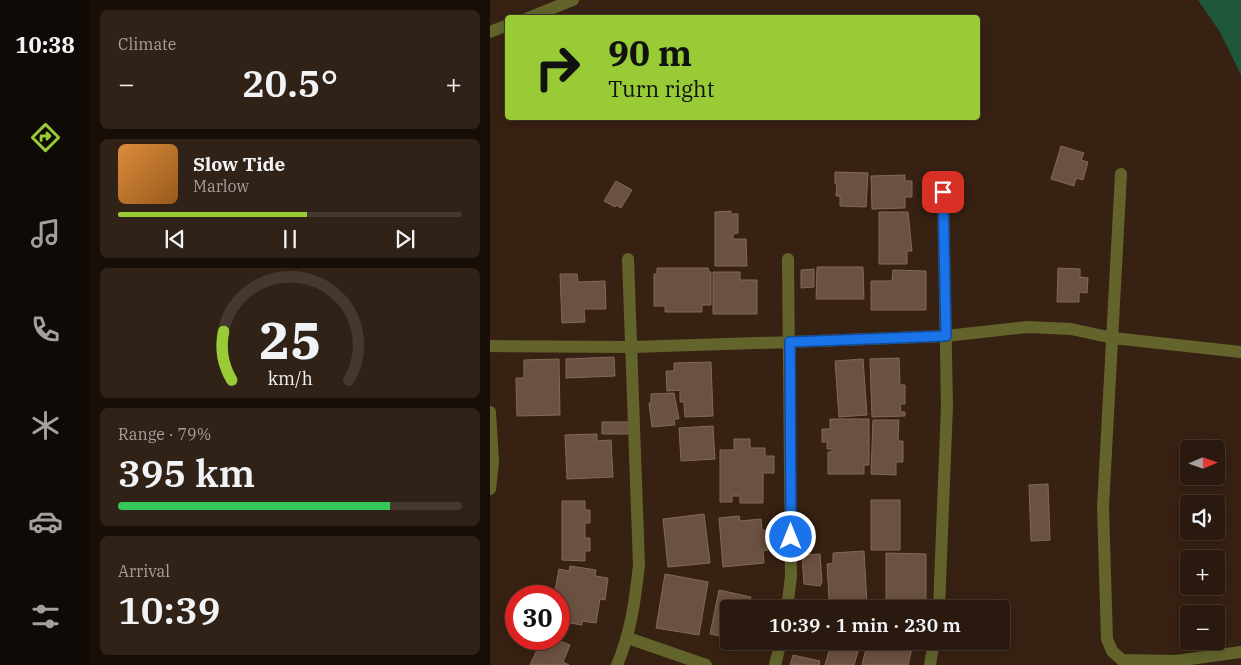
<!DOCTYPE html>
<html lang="en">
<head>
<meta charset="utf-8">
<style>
	:root { --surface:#29190e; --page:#312217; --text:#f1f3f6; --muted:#a5a09e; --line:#45382e; --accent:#98cb36 }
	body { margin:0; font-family:"IBM Plex Serif",serif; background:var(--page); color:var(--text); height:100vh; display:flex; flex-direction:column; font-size:19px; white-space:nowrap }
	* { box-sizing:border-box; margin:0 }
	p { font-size:16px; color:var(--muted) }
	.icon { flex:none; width:28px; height:28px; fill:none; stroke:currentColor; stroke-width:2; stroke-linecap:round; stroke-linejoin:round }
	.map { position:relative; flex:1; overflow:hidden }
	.sheet { display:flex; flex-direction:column; gap:10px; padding:10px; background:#170e08; width:400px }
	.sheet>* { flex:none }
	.top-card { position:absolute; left:15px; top:15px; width:475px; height:105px; border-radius:5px; box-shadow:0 2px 12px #0003,0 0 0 1px var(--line); background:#98cb36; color:#111; overflow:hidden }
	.needle { width:32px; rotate:88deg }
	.controls { position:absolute; left:690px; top:440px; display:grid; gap:10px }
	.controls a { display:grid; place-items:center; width:45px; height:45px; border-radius:5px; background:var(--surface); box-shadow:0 2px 12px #0003,0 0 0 1px var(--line); font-size:25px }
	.speed { position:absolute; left:15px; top:585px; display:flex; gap:10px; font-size:25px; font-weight:700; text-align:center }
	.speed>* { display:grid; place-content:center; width:65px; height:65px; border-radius:50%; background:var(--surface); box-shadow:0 2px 12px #0003,0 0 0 1px var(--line); line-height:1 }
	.speed .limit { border:8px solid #d22; background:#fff; color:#111 }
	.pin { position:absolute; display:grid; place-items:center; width:42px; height:42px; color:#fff; margin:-21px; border-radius:10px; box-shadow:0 2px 8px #0006 }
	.me { position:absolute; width:55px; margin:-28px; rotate:0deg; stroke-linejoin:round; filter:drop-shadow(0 0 4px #0008) }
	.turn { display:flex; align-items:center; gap:18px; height:105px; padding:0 20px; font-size:22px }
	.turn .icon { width:65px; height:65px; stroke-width:2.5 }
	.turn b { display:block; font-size:35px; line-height:42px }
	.big { font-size:38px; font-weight:600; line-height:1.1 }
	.sheet .card { flex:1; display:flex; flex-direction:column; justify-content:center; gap:8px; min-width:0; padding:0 18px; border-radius:8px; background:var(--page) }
	.sheet .dial { align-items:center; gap:0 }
	.dial svg { height:130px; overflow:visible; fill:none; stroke:var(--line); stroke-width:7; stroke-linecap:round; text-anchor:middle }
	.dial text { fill:var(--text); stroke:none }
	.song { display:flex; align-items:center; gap:15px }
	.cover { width:60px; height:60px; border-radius:8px; background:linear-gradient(135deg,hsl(30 70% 55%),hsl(30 70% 35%)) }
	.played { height:5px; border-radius:2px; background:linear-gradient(90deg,var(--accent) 55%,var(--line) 55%) }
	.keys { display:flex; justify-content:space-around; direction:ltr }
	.heat { display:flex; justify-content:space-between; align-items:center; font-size:28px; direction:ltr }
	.charge { height:8px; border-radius:4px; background:linear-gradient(90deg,#34c759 79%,var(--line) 0) }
	.trip { position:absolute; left:230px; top:600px; width:290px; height:50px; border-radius:5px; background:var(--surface); box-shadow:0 2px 12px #0003,0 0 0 1px var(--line); font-weight:600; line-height:50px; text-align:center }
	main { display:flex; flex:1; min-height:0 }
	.dock { display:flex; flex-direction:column; width:90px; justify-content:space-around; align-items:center; background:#100a06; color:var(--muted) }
	.dock .icon { width:35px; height:35px }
	.dock .current { color:var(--accent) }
	.dock b { font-size:22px; color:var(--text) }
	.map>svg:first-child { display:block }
</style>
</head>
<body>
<main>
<nav class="dock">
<b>10:38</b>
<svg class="icon current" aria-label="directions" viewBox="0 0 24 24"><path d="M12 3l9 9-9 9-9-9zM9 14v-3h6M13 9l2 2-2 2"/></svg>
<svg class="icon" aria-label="music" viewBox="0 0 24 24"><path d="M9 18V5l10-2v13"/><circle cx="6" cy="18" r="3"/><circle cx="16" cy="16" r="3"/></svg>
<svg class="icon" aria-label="phone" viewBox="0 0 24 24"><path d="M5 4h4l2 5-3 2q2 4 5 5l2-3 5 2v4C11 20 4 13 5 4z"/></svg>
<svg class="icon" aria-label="climate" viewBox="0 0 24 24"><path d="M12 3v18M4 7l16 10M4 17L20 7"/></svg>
<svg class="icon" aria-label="car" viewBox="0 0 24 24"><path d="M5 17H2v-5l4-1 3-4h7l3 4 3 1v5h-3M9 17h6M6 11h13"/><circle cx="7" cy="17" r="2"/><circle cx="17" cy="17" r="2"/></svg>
<svg class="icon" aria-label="filters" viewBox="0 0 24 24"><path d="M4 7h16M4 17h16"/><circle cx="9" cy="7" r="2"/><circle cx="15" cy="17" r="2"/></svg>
</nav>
<section class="sheet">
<div class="card"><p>Climate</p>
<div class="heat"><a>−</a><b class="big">20.5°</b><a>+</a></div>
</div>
<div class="card">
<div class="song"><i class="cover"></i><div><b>Slow Tide</b><p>Marlow</p></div></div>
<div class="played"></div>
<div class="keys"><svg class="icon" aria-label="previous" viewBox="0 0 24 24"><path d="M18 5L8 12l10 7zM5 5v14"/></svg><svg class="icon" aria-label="pause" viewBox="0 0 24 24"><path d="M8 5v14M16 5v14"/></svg><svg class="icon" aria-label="next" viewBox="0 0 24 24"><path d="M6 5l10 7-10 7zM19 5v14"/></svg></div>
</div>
<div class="card dial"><svg viewBox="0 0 100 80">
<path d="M14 69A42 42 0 1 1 86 69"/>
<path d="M14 69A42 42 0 0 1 9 39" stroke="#98cb36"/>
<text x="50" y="56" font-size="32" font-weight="700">25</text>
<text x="50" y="72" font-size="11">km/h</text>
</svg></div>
<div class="card"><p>Range · 79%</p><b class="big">395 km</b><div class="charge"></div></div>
<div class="card"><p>Arrival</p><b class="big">10:39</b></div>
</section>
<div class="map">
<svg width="751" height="665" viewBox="0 0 751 665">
	<rect width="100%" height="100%" fill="#372112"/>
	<!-- green -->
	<path fill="#1e5739" d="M708 0H751V75L730 32Z"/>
	<!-- building -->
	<path fill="#6b5141" stroke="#846959" d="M571 146 594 153 591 160 598 162 593 180 586 178 584 186 561 179Z
		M345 172 378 173 376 207 350 206V196H346L347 184H345Z
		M415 175V181H422V197H415V208L382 209 381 176Z
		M126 181 142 190 131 208 126 205 125 207 114 201Z
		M241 211V214H248V233L243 234V239H256L257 266H225V212Z
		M389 212H418L422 251H417V264H389Z
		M327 267H373L374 299H326Z
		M167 268H218L219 272H221V305H212V312H175V306H164V274H167Z
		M568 268 590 269V277L598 278 597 293 589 292V302H567Z
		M324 269V287L311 288V270Z
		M403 270 436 271V310H381V281H402Z
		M223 272H250V280H267V314H223Z
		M70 274H87L88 282 115 281 116 309H94L95 322 72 323Z
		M124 357 125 376 76 378V359Z
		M409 358 410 385H415V404H410L411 412H415V416L382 417 380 359Z
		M69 359 70 415 27 416 26 378H34V360Z
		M373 359 377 415 349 417 345 361Z
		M221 362 223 416 195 417 194 402H190V390L177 391 176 371H184V363Z
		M184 393 189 419H184L185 425 162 427 159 403H161V394Z
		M340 419H379V465H374V474H338V452H342V449H337V442H332V429H340Z
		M383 420H409L408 441H413V462H406V475L381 474Z
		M112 422H139V434H112Z
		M223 426 225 459 191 461 189 428Z
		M107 434V441L121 440 123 477 77 479 75 435Z
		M244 439H260V448H275V456H284V473H273V503H250V496H242V502H230V450H244Z
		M558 484 560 540 541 541 539 485Z
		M381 500H410V550H381Z
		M72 501H95V510H100V523H95V538H100V551H95V561L72 560Z
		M214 514 220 563 178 567 173 519Z
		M249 516 250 521 271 519 272 530H276L278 550 273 551 274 563 233 567 229 518Z
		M374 551 377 604 344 606V599H339L337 564 343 563V553Z
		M396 553 436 554V609H396Z
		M330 554 332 582 330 586 314 584 312 555Z
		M80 566 106 570 105 576 118 578 115 600 110 599 106 623 92 621V625L80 623 81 615H77V610L69 609V596H64L69 569 79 571Z
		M175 574 218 582 209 635 166 628Z
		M229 590 261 597 258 609H239V638L220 634Z
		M52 639H65L80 645 73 662 79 665H40Z
		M342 641H371L364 665H335Z
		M378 641H421L419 647 422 648 418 665H372Z
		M303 655 330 661 329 665H300Z"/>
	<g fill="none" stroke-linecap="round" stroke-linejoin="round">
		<!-- minor -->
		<path stroke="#62642c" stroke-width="12" d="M38 18 83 0
			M0 32 18 25
			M631 174 613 507 617 639 622 651 632 660 686 661 751 652
			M0 346 142 347 300 342 456 336 537 327 581 329 623 338 751 352
			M0 412 3 462 0 489
			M297 609 301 576 298 259
			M449 609 457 405 453 192
			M138 638 216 665
			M127 665C141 632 145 601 149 565L138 259
			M285 665 291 641
			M440 665 444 641"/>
	</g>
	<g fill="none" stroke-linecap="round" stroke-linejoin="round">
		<defs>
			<path id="route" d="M301 537 300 342 456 336 453 192"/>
		</defs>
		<!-- route casing -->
		<use href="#route" stroke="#114b97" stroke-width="12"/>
		<!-- route -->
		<use href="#route" stroke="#1a73e8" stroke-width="9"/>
	</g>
</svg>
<div class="controls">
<a><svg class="needle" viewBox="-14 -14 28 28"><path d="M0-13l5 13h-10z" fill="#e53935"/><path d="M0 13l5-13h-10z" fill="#a5a09e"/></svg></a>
<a><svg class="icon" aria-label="sound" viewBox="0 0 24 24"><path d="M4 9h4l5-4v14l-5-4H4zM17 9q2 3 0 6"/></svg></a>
<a>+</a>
<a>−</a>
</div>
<div class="speed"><div class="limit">30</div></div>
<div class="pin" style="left:453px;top:192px;background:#d93025"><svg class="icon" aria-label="arrive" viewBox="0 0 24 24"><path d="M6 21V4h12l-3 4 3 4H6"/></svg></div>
<svg class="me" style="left:301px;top:537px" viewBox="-20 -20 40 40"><circle r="17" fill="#1a73e8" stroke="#fff" stroke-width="3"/><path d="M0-11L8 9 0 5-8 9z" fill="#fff"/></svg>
<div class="trip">10:39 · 1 min · 230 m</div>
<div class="top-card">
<div class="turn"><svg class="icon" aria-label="right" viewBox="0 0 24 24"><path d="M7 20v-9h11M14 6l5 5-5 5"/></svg><div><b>90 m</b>Turn right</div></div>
</div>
</div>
</main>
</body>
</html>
